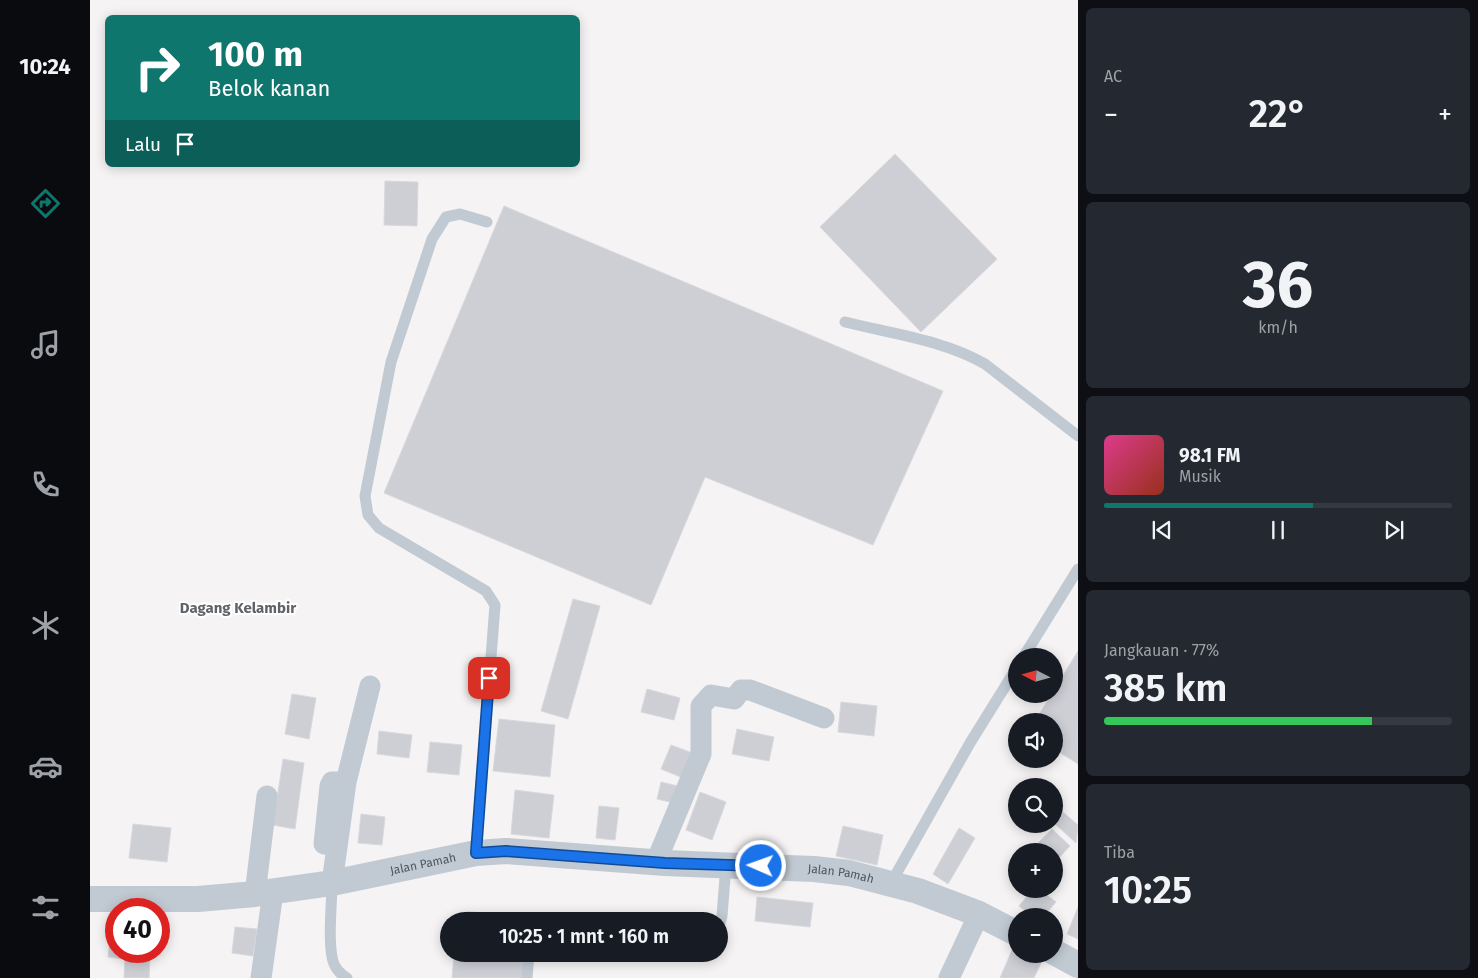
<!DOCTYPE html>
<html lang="id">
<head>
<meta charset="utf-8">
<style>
	:root { --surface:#171b24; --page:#242831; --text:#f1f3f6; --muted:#9ea1a6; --line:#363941; --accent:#0f766e }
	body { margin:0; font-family:"Fira Sans",sans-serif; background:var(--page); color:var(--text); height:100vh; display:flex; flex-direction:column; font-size:19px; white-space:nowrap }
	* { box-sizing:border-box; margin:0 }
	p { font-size:16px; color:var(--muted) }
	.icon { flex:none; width:28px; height:28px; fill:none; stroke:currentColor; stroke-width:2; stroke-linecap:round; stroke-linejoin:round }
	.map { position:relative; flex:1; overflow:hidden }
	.panel { display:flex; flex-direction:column; gap:8px; padding:8px; background:#0d0f14; width:400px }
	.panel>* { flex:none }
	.guide { position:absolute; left:15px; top:15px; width:475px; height:152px; border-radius:8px; box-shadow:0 2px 12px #0003; background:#0f766e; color:#fff; overflow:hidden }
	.needle { width:32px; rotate:276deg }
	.buttons { position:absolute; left:918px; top:648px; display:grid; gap:10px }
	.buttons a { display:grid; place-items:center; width:55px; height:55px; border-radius:50%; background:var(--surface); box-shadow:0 2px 12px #0003; font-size:25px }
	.speed { position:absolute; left:15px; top:898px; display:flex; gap:10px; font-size:25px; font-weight:700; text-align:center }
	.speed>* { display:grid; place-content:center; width:65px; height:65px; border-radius:50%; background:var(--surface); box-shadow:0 2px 12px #0003; line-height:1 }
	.speed .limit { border:8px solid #d22; background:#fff; color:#111 }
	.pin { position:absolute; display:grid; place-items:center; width:42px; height:42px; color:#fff; margin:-21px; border-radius:10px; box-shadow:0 2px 8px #0006 }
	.me { position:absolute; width:55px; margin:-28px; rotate:272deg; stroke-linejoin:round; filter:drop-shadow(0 0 4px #0008) }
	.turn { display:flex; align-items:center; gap:18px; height:105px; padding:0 20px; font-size:22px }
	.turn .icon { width:65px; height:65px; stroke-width:2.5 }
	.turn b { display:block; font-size:35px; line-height:42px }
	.then { display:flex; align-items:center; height:48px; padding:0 20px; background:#0003; gap:10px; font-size:19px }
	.big { font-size:38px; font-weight:600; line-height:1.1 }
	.panel .tile { flex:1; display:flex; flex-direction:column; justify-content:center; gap:8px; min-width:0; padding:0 18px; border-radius:8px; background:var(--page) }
	.panel .dial { align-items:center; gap:0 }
	.dial b { font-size:65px; line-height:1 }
	.song { display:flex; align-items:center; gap:15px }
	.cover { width:60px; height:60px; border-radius:8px; background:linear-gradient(135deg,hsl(330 70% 55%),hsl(10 70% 35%)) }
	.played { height:5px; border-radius:2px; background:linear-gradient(90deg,var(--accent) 60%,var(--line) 60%) }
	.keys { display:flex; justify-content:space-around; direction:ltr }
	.heat { display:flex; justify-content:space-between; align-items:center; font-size:28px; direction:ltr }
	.charge { height:8px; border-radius:4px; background:linear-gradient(90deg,#34c759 77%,var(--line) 0) }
	.trip { position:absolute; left:350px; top:912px; width:288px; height:50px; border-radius:25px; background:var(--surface); box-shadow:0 2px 12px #0003; font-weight:600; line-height:50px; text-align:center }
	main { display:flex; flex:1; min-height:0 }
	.dock { display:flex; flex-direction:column; width:90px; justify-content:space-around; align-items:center; background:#090b0e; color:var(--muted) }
	.dock .icon { width:35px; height:35px }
	.dock .selected { color:var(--accent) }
	.dock b { font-size:22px; color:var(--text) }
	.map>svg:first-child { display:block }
</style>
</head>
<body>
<main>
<nav class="dock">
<b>10:24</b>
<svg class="icon selected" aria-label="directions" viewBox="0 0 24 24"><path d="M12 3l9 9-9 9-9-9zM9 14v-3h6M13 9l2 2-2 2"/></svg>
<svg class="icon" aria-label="music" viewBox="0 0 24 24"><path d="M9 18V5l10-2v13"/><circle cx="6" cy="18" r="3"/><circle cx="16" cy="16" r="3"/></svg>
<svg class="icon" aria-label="phone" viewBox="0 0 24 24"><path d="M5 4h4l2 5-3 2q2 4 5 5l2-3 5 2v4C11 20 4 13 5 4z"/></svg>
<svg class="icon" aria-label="climate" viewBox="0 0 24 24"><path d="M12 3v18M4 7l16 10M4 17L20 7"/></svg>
<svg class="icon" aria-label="car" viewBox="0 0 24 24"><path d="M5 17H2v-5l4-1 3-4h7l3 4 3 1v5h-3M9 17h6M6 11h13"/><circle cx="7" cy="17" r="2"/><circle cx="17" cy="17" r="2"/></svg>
<svg class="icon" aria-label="filters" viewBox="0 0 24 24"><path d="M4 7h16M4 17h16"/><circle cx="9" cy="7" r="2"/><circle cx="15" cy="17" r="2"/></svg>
</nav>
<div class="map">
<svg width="988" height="978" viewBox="0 0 988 978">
	<rect width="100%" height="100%" fill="#f5f3f3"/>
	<!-- building -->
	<path fill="#cdcfd5" stroke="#d7d9de" d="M805 154 907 259 831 332 730 227Z
		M295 181 328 182 327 226 294 225Z
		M414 206 853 391 783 545 615 477 561 605 294 493Z
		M483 599 510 606 478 719 451 711Z
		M988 651V764L964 749V721H945Z
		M557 689 590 698 584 720 551 712Z
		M202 694 226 698 219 739 195 734Z
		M751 702 787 706 784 736 748 732Z
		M409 719 465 725 460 777 403 771Z
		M647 729 684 737 679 761 642 754Z
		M289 731 322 735 319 758 287 754Z
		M340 742 372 745 369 775 337 772Z
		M581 745 608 755 598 780 571 769Z
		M193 759 214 763 205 829 183 825Z
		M571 782 592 787 588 804 567 799Z
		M425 790 464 795 459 838 421 834Z
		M610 792 636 802 622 840 596 830Z
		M509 806 529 808 525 840 506 838Z
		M973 812 988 825 986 843 964 823Z
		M271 814 295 817 292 845 268 843Z
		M43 824 81 828 77 862 39 858Z
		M753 826 793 835 787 865 746 856Z
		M869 828 885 838 858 884 843 874Z
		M962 829 980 846 966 861 964 851H955L947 844Z
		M943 889H949L966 902 954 916H941L929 906Z
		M667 897 723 903 720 927 665 921Z
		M988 907V939L977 934Z
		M22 923 26 924V951H35L34 959 18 957Z
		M145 927 167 929 163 956 142 953Z
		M922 950 926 954 951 963 944 978H910Z
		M364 954 435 960 433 978H362Z
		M35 955 60 956 59 978H34Z"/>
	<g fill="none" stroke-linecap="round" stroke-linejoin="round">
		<!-- service -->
		<path stroke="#c1cad2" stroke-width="11" d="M755 322C803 334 853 340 895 364L988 436
			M934 656 988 569
			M386 853 405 605 396 591 289 528 278 515 275 496 301 362 342 239 356 217 370 214 397 222
			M242 883C242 903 237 947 244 964 247 971 251 974 257 978
			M801 883 880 743 926 669
			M378 917 463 921
			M629 927 632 916 636 865
			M437 978 439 954"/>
		<!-- minor -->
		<path stroke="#c1cad2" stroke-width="21" d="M234 844 240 786 242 782H256
			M566 862 611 754V706L621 695 644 699 651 690H660L734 718
			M242 883 256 782 280 686
			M165 894 177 796
			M171 978 183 892
			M859 978 889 914"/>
		<!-- tertiary -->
		<g stroke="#c1cad2" stroke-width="26">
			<path id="s1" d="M0 899H108L165 894 242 883 386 853 416 851 575 863 724 869 759 873 828 891 889 914 926 933"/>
			<path d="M964 952 988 965"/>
		</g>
	</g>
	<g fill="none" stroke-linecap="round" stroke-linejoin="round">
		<defs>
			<path id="route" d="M399 678 386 853 416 851 575 863 671 866"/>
		</defs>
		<!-- route casing -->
		<use href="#route" stroke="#114b97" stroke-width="12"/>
		<!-- route -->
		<use href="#route" stroke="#1a73e8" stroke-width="9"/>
	</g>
	<g text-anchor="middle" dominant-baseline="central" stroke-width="4" stroke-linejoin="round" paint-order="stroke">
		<!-- street labels -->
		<g font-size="12" fill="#4a5661" stroke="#fff">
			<text stroke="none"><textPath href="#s1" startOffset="336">Jalan Pamah</textPath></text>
			<text stroke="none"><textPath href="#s1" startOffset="756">Jalan Pamah</textPath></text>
		</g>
		<!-- quarter labels -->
		<g font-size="15" font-weight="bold" fill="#5f6368" stroke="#fff">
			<text x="148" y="608">Dagang Kelambir</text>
		</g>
	</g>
</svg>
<div class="buttons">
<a><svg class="needle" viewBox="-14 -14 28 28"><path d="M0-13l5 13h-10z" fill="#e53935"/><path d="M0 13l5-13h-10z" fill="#9ea1a6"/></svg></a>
<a><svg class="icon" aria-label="sound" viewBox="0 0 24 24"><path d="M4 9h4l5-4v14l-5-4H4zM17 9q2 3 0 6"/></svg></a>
<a><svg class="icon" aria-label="search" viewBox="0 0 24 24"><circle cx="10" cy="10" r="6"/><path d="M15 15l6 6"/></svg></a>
<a>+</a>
<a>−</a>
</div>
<div class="speed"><div class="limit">40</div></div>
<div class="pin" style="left:399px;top:678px;background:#d93025"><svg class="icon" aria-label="arrive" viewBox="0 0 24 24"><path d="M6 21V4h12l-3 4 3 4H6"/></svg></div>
<svg class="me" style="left:671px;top:866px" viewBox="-20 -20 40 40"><circle r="17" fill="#1a73e8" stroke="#fff" stroke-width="3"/><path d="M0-11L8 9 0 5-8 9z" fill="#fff"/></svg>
<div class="trip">10:25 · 1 mnt · 160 m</div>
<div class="guide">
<div class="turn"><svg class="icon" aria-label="right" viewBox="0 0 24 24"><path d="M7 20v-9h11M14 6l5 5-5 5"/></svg><div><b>100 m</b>Belok kanan</div></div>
<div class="then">Lalu<svg class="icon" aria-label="arrive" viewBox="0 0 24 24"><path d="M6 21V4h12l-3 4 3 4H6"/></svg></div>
</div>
</div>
<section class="panel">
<div class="tile"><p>AC</p>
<div class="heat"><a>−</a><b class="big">22°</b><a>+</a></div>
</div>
<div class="tile dial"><b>36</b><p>km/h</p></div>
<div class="tile">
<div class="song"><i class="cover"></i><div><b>98.1 FM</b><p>Musik</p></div></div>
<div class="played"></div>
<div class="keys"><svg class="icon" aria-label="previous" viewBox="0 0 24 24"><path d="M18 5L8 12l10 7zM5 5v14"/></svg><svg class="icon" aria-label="pause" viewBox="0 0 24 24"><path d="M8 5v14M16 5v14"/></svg><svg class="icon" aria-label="next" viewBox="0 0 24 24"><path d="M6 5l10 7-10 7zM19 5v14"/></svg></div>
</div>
<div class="tile"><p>Jangkauan · 77%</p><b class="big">385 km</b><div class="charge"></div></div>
<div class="tile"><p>Tiba</p><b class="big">10:25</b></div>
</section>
</main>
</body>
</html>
